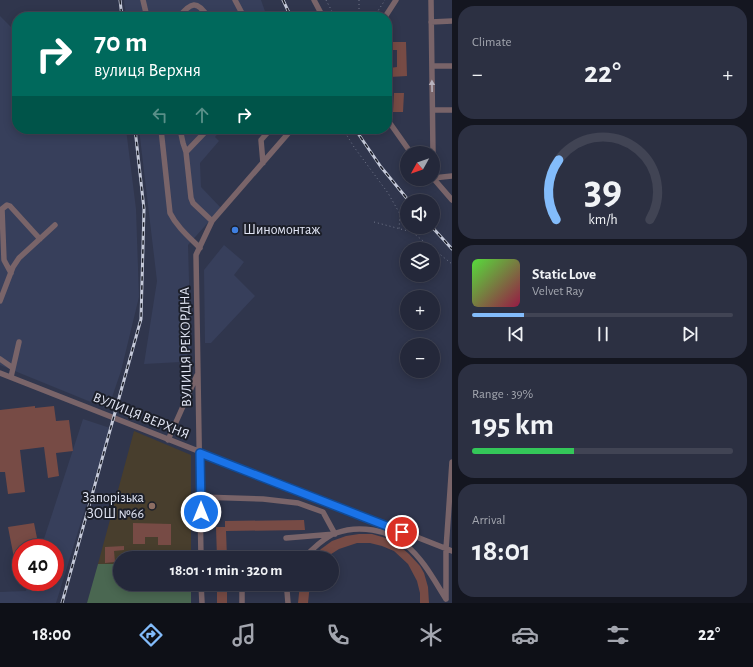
<!DOCTYPE html>
<html lang="en">
<head>
<meta charset="utf-8">
<style>
	:root { --surface:#24283a; --page:#2c3042; --text:#f1f3f6; --muted:#a3a6af; --line:#414454; --accent:#83bcfb }
	body { margin:0; font-family:"Alegreya Sans",sans-serif; background:var(--page); color:var(--text); height:100vh; display:flex; flex-direction:column; font-size:15px; white-space:nowrap }
	* { box-sizing:border-box; margin:0 }
	p { font-size:13px; color:var(--muted) }
	.icon { flex:none; width:22px; height:22px; fill:none; stroke:currentColor; stroke-width:2; stroke-linecap:round; stroke-linejoin:round }
	.map { position:relative; flex:1; overflow:hidden }
	.sheet { display:flex; flex-direction:column; gap:6px; padding:6px; background:#141620; width:301px }
	.sheet>* { flex:none }
	.banner { position:absolute; left:12px; top:12px; width:380px; height:122px; border-radius:16px; box-shadow:0 2px 10px #0003,0 0 0 1px var(--line); background:#00695c; color:#fff; overflow:hidden }
	.needle { width:26px; rotate:230deg }
	.buttons { position:absolute; left:400px; top:146px; display:grid; gap:8px }
	.buttons a { display:grid; place-items:center; width:40px; height:40px; border-radius:50%; background:var(--surface); box-shadow:0 2px 10px #0003,0 0 0 1px var(--line); font-size:20px }
	.speed { position:absolute; left:12px; top:539px; display:flex; gap:8px; font-size:20px; font-weight:700; text-align:center }
	.speed>* { display:grid; place-content:center; width:52px; height:52px; border-radius:50%; background:var(--surface); box-shadow:0 2px 10px #0003,0 0 0 1px var(--line); line-height:1 }
	.speed .limit { border:6px solid #d22; background:#fff; color:#111 }
	.pin { position:absolute; display:grid; place-items:center; width:34px; height:34px; color:#fff; margin:-17px; border:2px solid #fff; border-radius:50%; box-shadow:0 1px 4px #0007 }
	.me { position:absolute; width:44px; margin:-22px; rotate:0deg; stroke-linejoin:round; filter:drop-shadow(0 0 3px #0008) }
	.turn { display:flex; align-items:center; gap:14px; height:84px; padding:0 16px; font-size:18px }
	.turn .icon { width:52px; height:52px; stroke-width:2.5 }
	.turn b { display:block; font-size:28px; line-height:34px }
	.lanes { display:flex; align-items:center; height:38px; padding:0 16px; background:#0003; justify-content:center; gap:20px; direction:ltr }
	.lanes .off { opacity:.35 }
	.big { font-size:30px; font-weight:700; line-height:1.1 }
	.sheet .widget { flex:1; display:flex; flex-direction:column; justify-content:center; gap:6px; min-width:0; padding:0 14px; border-radius:16px; background:var(--page) }
	.sheet .dial { align-items:center; gap:0 }
	.dial svg { height:104px; overflow:visible; fill:none; stroke:var(--line); stroke-width:7; stroke-linecap:round; text-anchor:middle }
	.dial text { fill:var(--text); stroke:none }
	.song { display:flex; align-items:center; gap:12px }
	.cover { width:48px; height:48px; border-radius:6px; background:linear-gradient(135deg,hsl(110 70% 55%),hsl(340 70% 35%)) }
	.played { height:4px; border-radius:2px; background:linear-gradient(90deg,var(--accent) 20%,var(--line) 20%) }
	.keys { display:flex; justify-content:space-around; direction:ltr }
	.heat { display:flex; justify-content:space-between; align-items:center; font-size:22px; direction:ltr }
	.charge { height:6px; border-radius:3px; background:linear-gradient(90deg,#34c759 39%,var(--line) 0) }
	.trip { position:absolute; left:113px; top:551px; width:226px; height:40px; border-radius:20px; background:var(--surface); box-shadow:0 2px 10px #0003,0 0 0 1px var(--line); font-weight:700; line-height:40px; text-align:center }
	.dock { display:flex; height:64px; justify-content:space-around; align-items:center; background:#0e1017; color:var(--muted) }
	.dock .icon { width:28px; height:28px }
	.dock .selected { color:var(--accent) }
	.dock b { font-size:18px; color:var(--text) }
	main { display:flex; flex:1; min-height:0 }
	.map>svg:first-child { display:block }
</style>
</head>
<body>
<main>
<div class="map">
<svg width="452" height="603" viewBox="0 0 452 603">
	<rect width="100%" height="100%" fill="#30364d"/>
	<!-- built -->
	<path fill="#373f5b" d="M124 0H261L267 17H126Z
		M0 16 17 33V129H126L136 209 139 297 121 371 108 409 0 365Z
		M139 129H222L215 137 219 141 200 163 201 187 221 208 188 245 191 350 181 362 144 364 157 281Z
		M224 245 244 262 234 275 255 296 211 343H205L204 270Z
		M83 419 110 428 56 603H0V592L26 591 29 582H55V548H41Z"/>
	<!-- education -->
	<path fill="#483e2d" d="M134 431 191 455V558H120V564H98Z"/>
	<!-- green -->
	<path fill="#4a6751" d="M98 564H120V584H191V603H87Z"/>
	<!-- building -->
	<path fill="#774b45" d="M388 42H406L407 76 390 77V68L397 67V50H389Z
		M394 93H404L403 112H393Z
		M35 406V408L54 406 56 421 69 420 73 451 56 453 59 476 48 478 44 447 20 450 25 492 8 494 5 472H0V410Z
		M304 520 305 530 226 531 227 558H217L216 527H225V521Z
		M34 523 39 548H21V556L14 558 8 527Z
		M133 523 171 524V545H158V537H145V544H133Z
		M359 534H372L389 539 396 543 409 554 420 566 424 573 428 587 429 603H420V593L417 581 408 564 394 551 382 546 370 543H357L339 549 325 558H312L321 549 332 541 346 536Z
		M124 546V550L114 551 115 562 105 563V547Z
		M133 553H155V558H133Z
		M217 584H227V603H217Z
		M300 584H310L308 603H298Z"/>
	<g fill="none" stroke-linecap="round" stroke-linejoin="round">
		<!-- path -->
		<path stroke="#72778b" stroke-width="1" stroke-dasharray="1 3" stroke-linecap="butt" d="M326 0 335 17
			M359 0V17
			M374 17 385 0
			M343 129 354 147 388 193 400 214 399 229
			M374 222 412 232 452 264"/>
		<!-- minor -->
		<path stroke="#796469" stroke-width="5.5" d="M143 0 147 17
			M235 0 244 17
			M314 0 323 17
			M431 0 433 153
			M179 17C191 2 197 0 208 17
			M385 17 396 0
			M431 22 452 21
			M432 66H452
			M433 110H452
			M387 119 411 153
			M161 129 170 213C177 227 189 237 200 248
			M180 129 183 143 186 152
			M208 129 186 152 191 198 193 203 212 221
			M263 163 261 140 269 131 289 129
			M433 178 452 200
			M433 178 452 176
			M11 273 4 260 2 209 7 205 10 206 40 239
			M0 301 13 267 19 258 55 225
			M0 359 13 368
			M0 373 452 551
			M11 377 19 342
			M168 440 197 375
			M200 497 263 499 298 503 323 512 335 534 286 538
			M201 558 196 255 212 221 292 129
			M304 558C311 550 325 537 336 533 358 525 388 529 406 545 423 559 434 580 446 599
			M201 584 202 603
			M242 584V603
			M446 599V549L452 462
			M288 603 287 591 289 584"/>
		<defs>
			<path id="rail" d="M120 0 122 17
				M283 0 291 17
				M355 129 381 167 409 201
				M432 227 452 249
				M62 603 141 319 144 209 135 129"/>
		</defs>
		<!-- rail casing -->
		<use href="#rail" stroke="#c4c9d9" stroke-width="3"/>
		<!-- rail -->
		<use href="#rail" stroke="#1c1f29" stroke-width="1.5" stroke-dasharray="4.5" stroke-linecap="butt"/>
	</g>
	<!-- one-way arrows -->
	<defs><path id="oneway-solid" d="M-6-.8H1V-3.2L6.5 0L1 3.2V.8H-6Z"/></defs>
	<use fill="#b8b2bd" href="#oneway-solid" transform="translate(432 86) rotate(-91)"/>
	<g fill="none" stroke-linecap="round" stroke-linejoin="round">
		<defs>
			<path id="route" d="M201 512 200 453 402 532"/>
		</defs>
		<!-- route casing -->
		<use href="#route" stroke="#114b97" stroke-width="10"/>
		<!-- route -->
		<use href="#route" stroke="#1a73e8" stroke-width="7"/>
	</g>
	<!-- markers -->
	<circle fill="#3f7fe0" stroke="#1c1f29" stroke-width="1.5" cx="235" cy="230" r="4"/>
	<circle fill="#8d6e63" stroke="#1c1f29" stroke-width="1.5" cx="152" cy="506" r="4"/>
	<g text-anchor="middle" dominant-baseline="central" stroke-width="4" stroke-linejoin="round" paint-order="stroke">
		<!-- poi labels -->
		<g font-size="14" fill="#e2e6f5" stroke="#1c1f29" text-anchor="start">
			<text x="243" y="230">Шиномонтаж</text>
			<text x="144" y="498" text-anchor="end">Запорізька<tspan x="144" dy="16">ЗОШ №66</tspan></text>
		</g>
		<!-- street labels -->
		<g font-size="14" fill="#e2e6f5" stroke="#1c1f29">
			<text transform="translate(186 347) rotate(-91)">ВУЛИЦЯ РЕКОРДНА</text>
			<text transform="translate(141 416) rotate(22)">ВУЛИЦЯ ВЕРХНЯ</text>
		</g>
	</g>
</svg>
<div class="buttons">
<a><svg class="needle" viewBox="-14 -14 28 28"><path d="M0-13l5 13h-10z" fill="#e53935"/><path d="M0 13l5-13h-10z" fill="#a3a6af"/></svg></a>
<a><svg class="icon" aria-label="sound" viewBox="0 0 24 24"><path d="M4 9h4l5-4v14l-5-4H4zM17 9q2 3 0 6"/></svg></a>
<a><svg class="icon" aria-label="layers" viewBox="0 0 24 24"><path d="M12 4l9 5-9 5-9-5zM3 14l9 5 9-5"/></svg></a>
<a>+</a>
<a>−</a>
</div>
<div class="speed"><div class="limit">40</div></div>
<div class="pin" style="left:402px;top:532px;background:#d93025"><svg class="icon" aria-label="arrive" viewBox="0 0 24 24"><path d="M6 21V4h12l-3 4 3 4H6"/></svg></div>
<svg class="me" style="left:201px;top:512px" viewBox="-20 -20 40 40"><circle r="17" fill="#1a73e8" stroke="#fff" stroke-width="3"/><path d="M0-11L8 9 0 5-8 9z" fill="#fff"/></svg>
<div class="trip">18:01 · 1 min · 320 m</div>
<div class="banner">
<div class="turn"><svg class="icon" aria-label="right" viewBox="0 0 24 24"><path d="M7 20v-9h11M14 6l5 5-5 5"/></svg><div><b>70 m</b>вулиця Верхня</div></div>
<div class="lanes"><svg class="icon off" aria-label="left" viewBox="0 0 24 24"><path d="M17 20v-9H6M10 6l-5 5 5 5"/></svg><svg class="icon off" aria-label="ahead" viewBox="0 0 24 24"><path d="M12 20V5M6 11l6-6 6 6"/></svg><svg class="icon" aria-label="right" viewBox="0 0 24 24"><path d="M7 20v-9h11M14 6l5 5-5 5"/></svg></div>
</div>
</div>
<section class="sheet">
<div class="widget"><p>Climate</p>
<div class="heat"><a>−</a><b class="big">22°</b><a>+</a></div>
</div>
<div class="widget dial"><svg viewBox="0 0 100 80">
<path d="M14 69A42 42 0 1 1 86 69"/>
<path d="M14 69A42 42 0 0 1 16 23" stroke="#83bcfb"/>
<text x="50" y="56" font-size="32" font-weight="700">39</text>
<text x="50" y="72" font-size="11">km/h</text>
</svg></div>
<div class="widget">
<div class="song"><i class="cover"></i><div><b>Static Love</b><p>Velvet Ray</p></div></div>
<div class="played"></div>
<div class="keys"><svg class="icon" aria-label="previous" viewBox="0 0 24 24"><path d="M18 5L8 12l10 7zM5 5v14"/></svg><svg class="icon" aria-label="pause" viewBox="0 0 24 24"><path d="M8 5v14M16 5v14"/></svg><svg class="icon" aria-label="next" viewBox="0 0 24 24"><path d="M6 5l10 7-10 7zM19 5v14"/></svg></div>
</div>
<div class="widget"><p>Range · 39%</p><b class="big">195 km</b><div class="charge"></div></div>
<div class="widget"><p>Arrival</p><b class="big">18:01</b></div>
</section>
</main>
<nav class="dock">
<b>18:00</b>
<svg class="icon selected" aria-label="directions" viewBox="0 0 24 24"><path d="M12 3l9 9-9 9-9-9zM9 14v-3h6M13 9l2 2-2 2"/></svg>
<svg class="icon" aria-label="music" viewBox="0 0 24 24"><path d="M9 18V5l10-2v13"/><circle cx="6" cy="18" r="3"/><circle cx="16" cy="16" r="3"/></svg>
<svg class="icon" aria-label="phone" viewBox="0 0 24 24"><path d="M5 4h4l2 5-3 2q2 4 5 5l2-3 5 2v4C11 20 4 13 5 4z"/></svg>
<svg class="icon" aria-label="climate" viewBox="0 0 24 24"><path d="M12 3v18M4 7l16 10M4 17L20 7"/></svg>
<svg class="icon" aria-label="car" viewBox="0 0 24 24"><path d="M5 17H2v-5l4-1 3-4h7l3 4 3 1v5h-3M9 17h6M6 11h13"/><circle cx="7" cy="17" r="2"/><circle cx="17" cy="17" r="2"/></svg>
<svg class="icon" aria-label="filters" viewBox="0 0 24 24"><path d="M4 7h16M4 17h16"/><circle cx="9" cy="7" r="2"/><circle cx="15" cy="17" r="2"/></svg>
<b>22°</b>
</nav>
</body>
</html>
